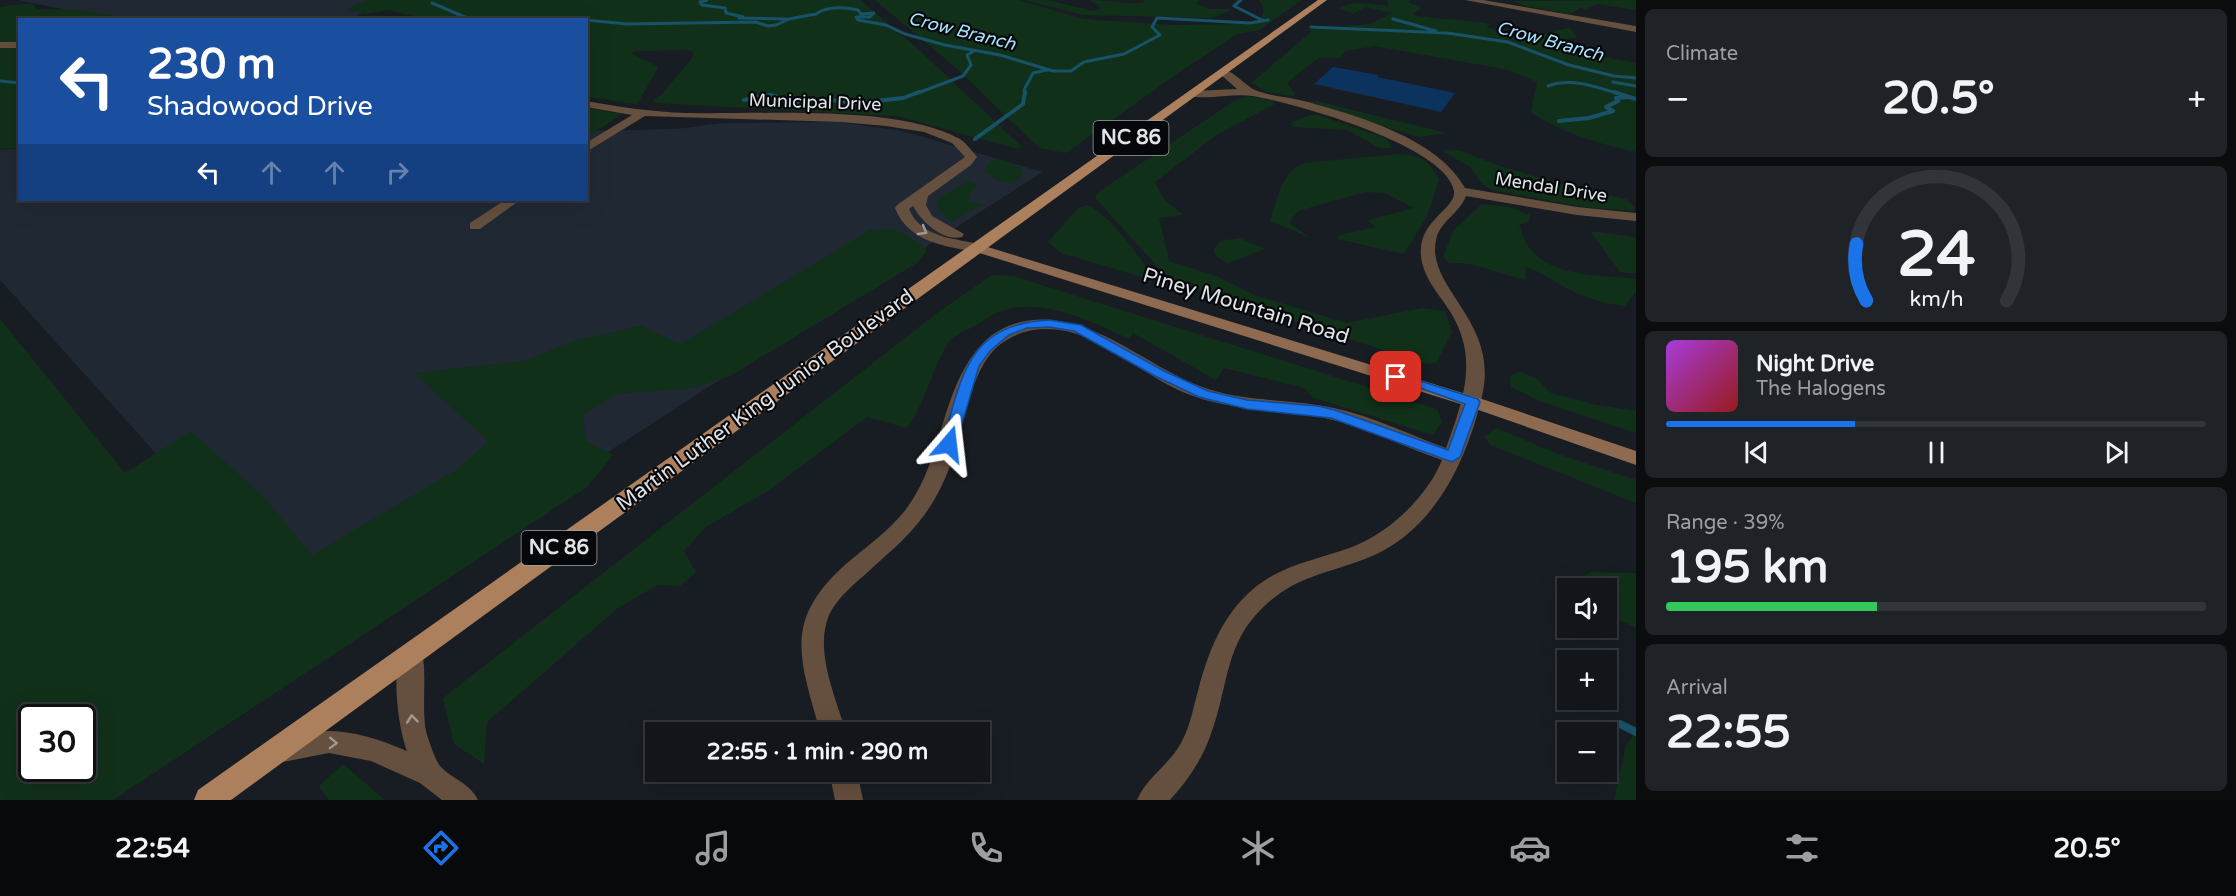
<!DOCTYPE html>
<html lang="en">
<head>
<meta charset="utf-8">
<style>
	:root { --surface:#12161a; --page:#1f2327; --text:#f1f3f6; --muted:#9c9fa2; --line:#313539; --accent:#1a73e8 }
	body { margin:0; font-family:"Varela Round",sans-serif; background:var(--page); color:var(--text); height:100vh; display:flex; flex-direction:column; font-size:22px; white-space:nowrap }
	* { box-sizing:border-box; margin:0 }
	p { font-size:20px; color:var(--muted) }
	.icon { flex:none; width:33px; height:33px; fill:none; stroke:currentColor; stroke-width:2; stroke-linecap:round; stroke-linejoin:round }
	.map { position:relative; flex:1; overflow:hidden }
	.drawer { display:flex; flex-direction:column; gap:9px; padding:9px; background:#0a0c0e; width:600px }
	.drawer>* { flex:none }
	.top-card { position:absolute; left:18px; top:18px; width:570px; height:183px; border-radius:0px; box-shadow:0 6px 24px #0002,0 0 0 2px var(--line); background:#1a4fa0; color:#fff; overflow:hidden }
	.buttons { position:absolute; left:1557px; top:578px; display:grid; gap:12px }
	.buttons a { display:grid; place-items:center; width:60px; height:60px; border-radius:0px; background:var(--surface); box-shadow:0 6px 24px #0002,0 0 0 2px var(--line); font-size:30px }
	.speed { position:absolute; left:18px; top:704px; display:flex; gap:12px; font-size:30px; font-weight:700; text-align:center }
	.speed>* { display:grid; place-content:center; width:78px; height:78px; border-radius:50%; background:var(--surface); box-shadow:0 6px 24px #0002,0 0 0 2px var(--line); line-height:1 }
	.speed .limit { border:3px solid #111; border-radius:9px; background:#fff; color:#111 }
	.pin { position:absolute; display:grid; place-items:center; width:51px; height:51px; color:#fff; margin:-26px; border-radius:12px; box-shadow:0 3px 9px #0006 }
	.me { position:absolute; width:66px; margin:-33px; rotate:17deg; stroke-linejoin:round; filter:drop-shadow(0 0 4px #0008) }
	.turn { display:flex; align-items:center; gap:21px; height:126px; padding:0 30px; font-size:27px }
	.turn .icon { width:78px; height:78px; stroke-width:2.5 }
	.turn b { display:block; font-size:42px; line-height:51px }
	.lanes { display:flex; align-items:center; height:57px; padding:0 30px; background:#0003; justify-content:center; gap:30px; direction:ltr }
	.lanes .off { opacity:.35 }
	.big { font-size:45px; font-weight:700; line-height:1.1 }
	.drawer .widget { flex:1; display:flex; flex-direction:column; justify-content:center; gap:9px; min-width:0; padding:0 21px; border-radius:9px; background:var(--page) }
	.drawer .dial { align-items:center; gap:0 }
	.dial svg { height:156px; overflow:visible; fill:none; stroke:var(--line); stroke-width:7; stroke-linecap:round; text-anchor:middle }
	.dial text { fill:var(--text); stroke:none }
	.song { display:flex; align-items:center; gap:18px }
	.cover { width:72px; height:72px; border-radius:9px; background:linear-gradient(135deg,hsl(280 70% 55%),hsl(0 70% 35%)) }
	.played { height:6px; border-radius:3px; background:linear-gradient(90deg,var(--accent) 35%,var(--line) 35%) }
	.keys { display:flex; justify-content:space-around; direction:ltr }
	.heat { display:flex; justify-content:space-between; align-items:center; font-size:33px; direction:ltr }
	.charge { height:9px; border-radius:4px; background:linear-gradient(90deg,#34c759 39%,var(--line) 0) }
	.trip { position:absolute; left:645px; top:722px; width:345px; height:60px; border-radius:0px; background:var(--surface); box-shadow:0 6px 24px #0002,0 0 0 2px var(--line); font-weight:700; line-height:60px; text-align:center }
	.dock { display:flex; height:96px; justify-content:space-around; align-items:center; background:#07090a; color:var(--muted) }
	.dock .icon { width:42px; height:42px }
	.dock .on { color:var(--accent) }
	.dock b { font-size:27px; color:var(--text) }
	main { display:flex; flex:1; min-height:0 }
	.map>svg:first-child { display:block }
</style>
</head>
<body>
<main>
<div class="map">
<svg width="1636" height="800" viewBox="0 0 1636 800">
	<rect width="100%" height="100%" fill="#181d23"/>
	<!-- built -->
	<path fill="#202933" d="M18 0H392L348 20 110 19Z
		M837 122 903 131 1042 172 315 641 170 469 0 280V150L19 149 20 200H586L587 131 677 129 722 123Z"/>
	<!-- green -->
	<path fill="#113019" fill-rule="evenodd" d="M367 0H860L916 47 1021 146 1018 149 897 116 655 103 653 100 662 94 692 58 694 52 687 50 634 51 632 54 659 67 637 104 587 97 586 20H427L389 10 367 14 346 10Z
		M875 0H1018L1079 18 1096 20 1174 25 1250 24 1260 21C1264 12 1265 8 1259 0H1302L1259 30 1238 34 1184 69 1066 153 1039 148 955 67Z
		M1024 0H1047L1094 11 1101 8 1090 0C1109 0 1126 5 1145 2L1143 0H1199L1196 4 1210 9H1229L1230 11 1211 18 1083 15Z
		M1382 0H1411L1408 2 1422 7 1412 15C1439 20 1464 19 1490 24L1486 27C1499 31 1524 41 1538 37 1549 34 1558 29 1570 28L1577 38 1561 39 1556 45 1560 48 1636 63V152C1600 144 1561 133 1531 112L1537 82 1509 70 1375 46 1345 51 1340 58H1318L1287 83 1295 93 1293 96 1267 92 1251 83 1311 32 1308 29 1371 24 1392 13 1365 7 1353 14 1340 8C1353 0 1372 4 1389 6L1387 1Z
		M1636 0V10L1597 4 1586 9 1580 8 1571 14 1526 6 1513 1Z
		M21 4H32L37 9 81 10 128 18 211 19 20 20 19 42H0V7Z
		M0 47H19V148L0 149Z
		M1250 96 1273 101 1275 104 1218 134 1155 182 1164 200 1184 215 1159 218 1169 261 1216 276 1254 295 1347 323 1422 308 1445 311 1452 332 1436 363 1427 364 1178 284 1165 275 1095 198 1097 193 1237 99Z
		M1316 101 1447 133 1419 137 1305 102Z
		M586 108H587L622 114 593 133H587Z
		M1310 115H1318L1379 136 1387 139 1393 148H1379L1347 130 1293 127 1291 123Z
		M1449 150 1461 151 1497 165 1564 185 1626 199 1635 207 1634 211 1583 207 1492 190 1481 183 1470 167 1444 152Z
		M1399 154C1421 155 1429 160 1439 180L1427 216 1404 254 1337 239 1340 235 1376 227 1368 220 1414 208 1385 193 1365 192 1298 211 1289 223 1311 238 1270 221C1278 199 1281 171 1305 163Z
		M1004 160 1024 170 1019 179 1011 184 999 181 984 172 990 161Z
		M969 181 976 184 977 187 970 194 968 202 983 204 951 222 939 209 936 200Z
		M1482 204 1509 207 1530 215 1529 221 1519 225C1522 231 1524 240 1528 246 1550 278 1602 275 1636 279V292L1625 306C1604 304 1585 298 1567 288 1552 281 1541 271 1525 267L1526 280C1499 275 1476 261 1449 263L1443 256 1454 230Z
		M1087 205C1113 216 1140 260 1158 282L1061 253 1048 242 1078 208Z
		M894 229 926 247V253L917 263 730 376 692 388 617 394 583 415 586 441 613 455 587 487 113 800H0V319L125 473 191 431 264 497 312 555 458 469 488 441 414 373 524 361 576 340 641 326 681 344 870 230ZM32 717H82V768H32Z
		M1590 231 1636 237V274L1620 272Z
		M1239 238 1265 249 1228 263 1218 258 1213 250 1220 241Z
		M992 275 1013 276 1437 409 1442 422 1433 435 1320 400 1312 397 1305 388 1224 368 1216 380 1133 333 1129 339C1096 323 1043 298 1005 310 995 312 985 320 976 325 968 330 955 334 949 342 931 369 926 404 906 428L867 417 768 491 706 527 684 551 696 572 680 586 658 585 618 608 487 722 484 764 454 744 443 698 937 313Z
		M1520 371 1537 379 1551 393 1597 405 1636 411V433L1537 400 1511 387 1510 376Z
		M1496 428 1558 454 1636 480V503L1491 445 1484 437Z
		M1590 572 1636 573V628L1607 614 1606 588H1570Z
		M1636 732V800H1614L1626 745Z
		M343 764 385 800H329L319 786Z"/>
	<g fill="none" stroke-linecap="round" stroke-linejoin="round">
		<!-- stream-far2 -->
		<path stroke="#185269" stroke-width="3" d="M707 0 700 2 702 5 725 8 726 13 743 17 739 18 787 19
			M1241 0 1234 6 1262 20
			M432 3 467 18 479 20
			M1393 19 1436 31
			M586 20 627 24 755 22 768 26 776 25 789 19 816 14C828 6 844 7 858 10L861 14 874 13 870 17H856L858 20 886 25 905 34 945 45 1000 55 1053 71H1071L1084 62 1124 54 1160 35 1152 27 1157 18 1250 23 1268 20
			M1311 27 1447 33 1508 42 1569 65 1614 76 1636 78
			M0 81 20 83
			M1613 82 1636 86
			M1548 86C1571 77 1597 87 1619 94
			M915 94 963 76 971 65 967 55 974 51
			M1025 94 1024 90 1033 73 1047 70"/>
		<!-- stream-far1 -->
		<path stroke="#185269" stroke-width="4" d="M1614 92 1636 99
			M744 100 770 95 797 102 830 100 858 103 903 98 919 92
			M1559 121 1589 118 1613 111 1606 107 1618 101 1616 98 1628 97
			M975 139 1023 104 1025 92"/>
		<!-- stream -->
		<path stroke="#185269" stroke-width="8" d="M1620 724 1636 732"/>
	</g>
	<!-- building -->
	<path fill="#0c335e" d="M1333 67 1379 75 1377 77 1455 93 1441 112 1314 84Z"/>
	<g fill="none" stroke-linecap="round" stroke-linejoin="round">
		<!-- street -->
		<path fill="#654f3e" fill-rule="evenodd" d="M1465 0H1483L1636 26V32Z
			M0 42H20V48H0Z
			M1220 70C1232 68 1244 85 1255 90 1269 96 1288 97 1304 101 1355 115 1438 138 1465 188L1577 207 1636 213V221L1577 215 1466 196C1460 213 1439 222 1436 240 1426 289 1500 321 1482 396 1467 461 1433 534 1365 559 1320 576 1289 577 1254 617 1226 649 1226 693 1212 731 1203 758 1189 779 1170 800H1137C1146 778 1170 764 1181 743 1190 727 1193 708 1198 691 1208 652 1222 616 1253 589 1283 564 1317 560 1352 547 1389 533 1427 497 1442 460 1405 447 1367 428 1329 419 1284 408 1237 412 1193 396 1148 380 1112 342 1066 331 1040 326 1017 330 997 347 971 371 963 425 953 458 945 481 934 504 918 523 904 541 886 555 869 571 855 583 837 598 829 615 814 651 836 698 846 732H820C800 659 782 621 846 564 865 548 886 533 903 513 944 464 939 389 983 343 1000 325 1028 317 1052 320 1112 327 1153 371 1208 389 1248 402 1293 399 1334 408 1372 416 1410 435 1446 448 1463 401 1479 359 1451 313 1442 298 1428 284 1423 266 1410 222 1457 211 1454 191 1446 145 1293 103 1253 96 1232 93 1210 100 1189 96L1188 94 1193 91 1237 89 1220 74Z
			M586 101C620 107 653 112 686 113 761 115 893 104 958 138 965 141 972 151 977 157L971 165 928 196 926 205 932 216 964 234 962 237C943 242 921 221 913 206L909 209C921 239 957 238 983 245L985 248 978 252C946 247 908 242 895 208L897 205 965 157 952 143 924 132 886 126 841 122 645 116 586 152V143L632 115 586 107Z
			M505 200H520L480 229H470V223Z
			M411 644 420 647C429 667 420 710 427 735 430 744 435 759 440 766 452 779 470 783 478 800H442L420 783 371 761 329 753 283 762 274 759 270 750 274 741C322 723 361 731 407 751 398 727 391 671 402 647Z
			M829 771H857L863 800H835Z"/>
		<!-- secondary -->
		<path fill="#8d6a50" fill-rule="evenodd" d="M978 244 1479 398 1636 451V465L1467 406 973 251V245Z"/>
		<!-- primary -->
		<path fill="#ad805d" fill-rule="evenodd" d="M1318 0H1327L231 800H194L198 790Z"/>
	</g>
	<!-- one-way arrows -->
	<defs><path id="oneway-chevron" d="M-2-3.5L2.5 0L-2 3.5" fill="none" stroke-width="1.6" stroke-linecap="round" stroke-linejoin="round" transform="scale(1.5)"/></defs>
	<g stroke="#a29993">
		<use href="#oneway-chevron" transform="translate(923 231) rotate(30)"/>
		<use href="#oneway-chevron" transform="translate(412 719) rotate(-96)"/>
		<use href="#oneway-chevron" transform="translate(333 743) rotate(2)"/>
	</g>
	<!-- route -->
	<path fill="#1a73e8" stroke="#114b97" stroke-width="1.5" d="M1049 320 1081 325 1164 371 1208 391 1247 400 1318 406 1335 410 1448 450 1465 404 1389 377 1396 373 1401 375 1478 399 1480 402 1460 457 1452 462 1331 418 1247 409 1199 397 1155 376 1074 331 1049 327 1027 328 1009 335 990 351 979 366 956 444 949 449 944 447 942 444C962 378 966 324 1049 320Z"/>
	<g text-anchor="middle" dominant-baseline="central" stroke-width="4.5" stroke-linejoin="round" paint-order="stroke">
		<!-- far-water labels -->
		<g font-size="18" font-style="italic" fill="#a8e3fe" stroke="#06070a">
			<text transform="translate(962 31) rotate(14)">Crow Branch</text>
			<text transform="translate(1550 41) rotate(15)">Crow Branch</text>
		</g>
		<!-- far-street labels -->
		<g font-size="18" fill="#e0e3e8" stroke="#06070a">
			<text transform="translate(815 102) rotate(2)">Municipal Drive</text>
			<text transform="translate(1551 187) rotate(9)">Mendal Drive</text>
		</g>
		<!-- shield labels -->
		<g fill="#06070a" stroke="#9fa1a5" stroke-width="1.5">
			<rect x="1093.5" y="121" width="75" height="34" rx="4.5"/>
			<rect x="521.5" y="531" width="75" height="34" rx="4.5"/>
		</g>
		<g font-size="20" font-weight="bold" fill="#e0e3e8">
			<text x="1131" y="138">NC 86</text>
			<text x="559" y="548">NC 86</text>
		</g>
		<!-- street labels -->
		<g font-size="21" fill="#e0e3e8" stroke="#06070a">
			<text transform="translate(1246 306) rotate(17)">Piney Mountain Road</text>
			<text transform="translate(765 400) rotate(-36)">Martin Luther King Junior Boulevard</text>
		</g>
	</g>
</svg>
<div class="buttons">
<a><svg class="icon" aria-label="sound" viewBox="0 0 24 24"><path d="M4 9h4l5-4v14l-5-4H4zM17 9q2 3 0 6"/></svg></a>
<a>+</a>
<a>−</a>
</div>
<div class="speed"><div class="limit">30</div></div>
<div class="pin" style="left:1396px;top:377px;background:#d93025"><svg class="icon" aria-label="arrive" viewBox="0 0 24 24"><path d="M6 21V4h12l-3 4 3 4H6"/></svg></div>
<svg class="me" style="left:949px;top:444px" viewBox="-20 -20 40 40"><path d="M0-17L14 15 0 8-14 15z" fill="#1a73e8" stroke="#fff" stroke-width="4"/></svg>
<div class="trip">22:55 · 1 min · 290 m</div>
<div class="top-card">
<div class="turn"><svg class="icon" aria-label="left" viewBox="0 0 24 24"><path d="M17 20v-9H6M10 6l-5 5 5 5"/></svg><div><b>230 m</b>Shadowood Drive</div></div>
<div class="lanes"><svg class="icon" aria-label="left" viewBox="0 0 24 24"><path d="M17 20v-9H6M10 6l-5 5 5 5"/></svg><svg class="icon off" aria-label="ahead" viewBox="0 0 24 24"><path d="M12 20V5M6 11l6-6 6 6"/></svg><svg class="icon off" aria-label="ahead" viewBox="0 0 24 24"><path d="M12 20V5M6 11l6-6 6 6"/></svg><svg class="icon off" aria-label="right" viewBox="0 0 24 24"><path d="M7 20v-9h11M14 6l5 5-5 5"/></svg></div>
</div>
</div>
<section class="drawer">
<div class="widget"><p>Climate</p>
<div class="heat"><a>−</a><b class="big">20.5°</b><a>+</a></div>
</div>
<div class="widget dial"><svg viewBox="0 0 100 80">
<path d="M14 69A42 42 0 1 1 86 69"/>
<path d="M14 69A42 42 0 0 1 9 40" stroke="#1a73e8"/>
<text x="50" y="56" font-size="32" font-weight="700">24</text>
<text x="50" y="72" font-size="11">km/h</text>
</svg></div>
<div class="widget">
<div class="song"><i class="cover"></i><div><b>Night Drive</b><p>The Halogens</p></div></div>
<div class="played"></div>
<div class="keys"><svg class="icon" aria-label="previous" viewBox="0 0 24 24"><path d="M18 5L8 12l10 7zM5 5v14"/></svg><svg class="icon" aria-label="pause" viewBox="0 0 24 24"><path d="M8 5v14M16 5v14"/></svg><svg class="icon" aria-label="next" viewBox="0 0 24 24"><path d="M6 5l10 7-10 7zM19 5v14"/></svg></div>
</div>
<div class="widget"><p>Range · 39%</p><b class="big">195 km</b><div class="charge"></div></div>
<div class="widget"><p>Arrival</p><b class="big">22:55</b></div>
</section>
</main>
<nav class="dock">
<b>22:54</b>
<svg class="icon on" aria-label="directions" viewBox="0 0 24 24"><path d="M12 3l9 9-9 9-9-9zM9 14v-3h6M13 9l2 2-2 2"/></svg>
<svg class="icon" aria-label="music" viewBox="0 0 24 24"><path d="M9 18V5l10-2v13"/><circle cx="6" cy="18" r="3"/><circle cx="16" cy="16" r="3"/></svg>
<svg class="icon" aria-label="phone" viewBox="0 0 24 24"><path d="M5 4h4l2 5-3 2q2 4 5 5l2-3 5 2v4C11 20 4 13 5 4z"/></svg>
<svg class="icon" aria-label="climate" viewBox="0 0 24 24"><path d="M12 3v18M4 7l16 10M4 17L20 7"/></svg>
<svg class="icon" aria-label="car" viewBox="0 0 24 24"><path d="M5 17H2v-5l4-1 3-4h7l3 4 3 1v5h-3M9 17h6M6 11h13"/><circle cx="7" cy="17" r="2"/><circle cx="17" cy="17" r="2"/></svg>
<svg class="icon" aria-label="filters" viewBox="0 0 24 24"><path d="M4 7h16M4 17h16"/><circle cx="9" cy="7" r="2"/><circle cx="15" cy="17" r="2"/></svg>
<b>20.5°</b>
</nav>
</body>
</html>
